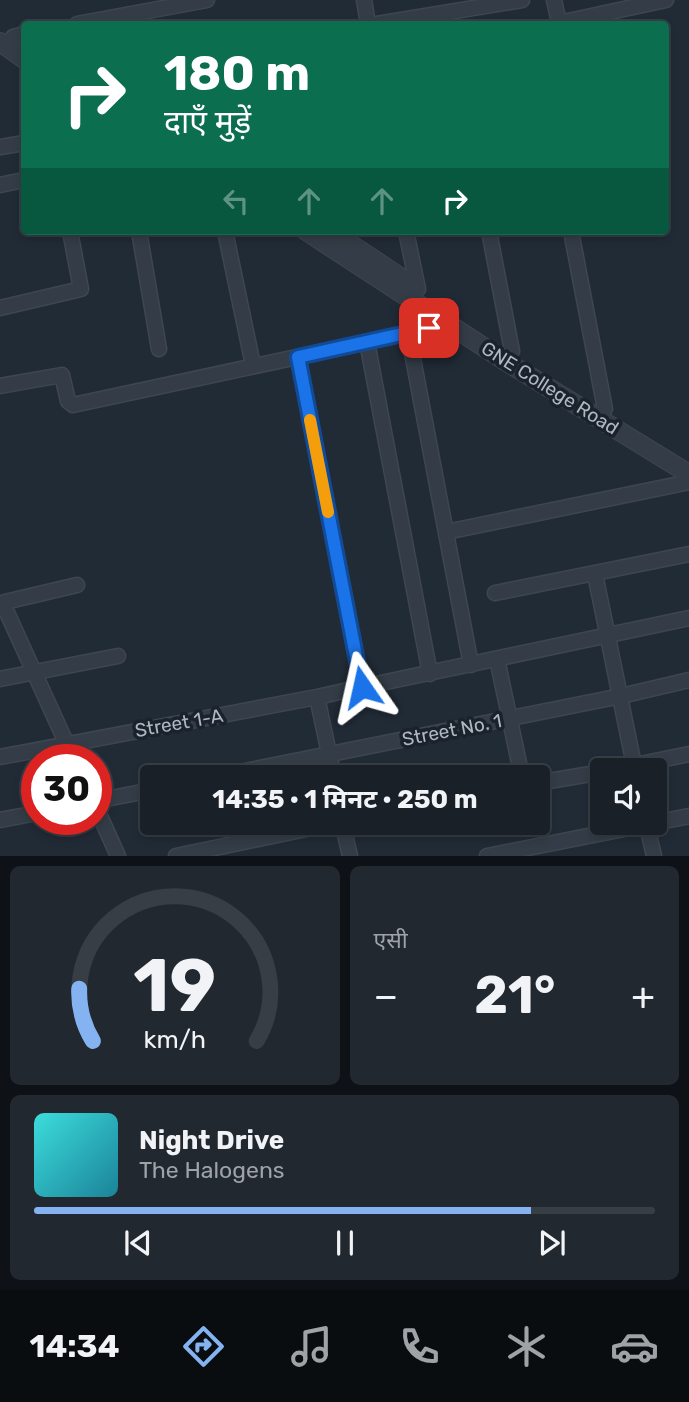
<!DOCTYPE html>
<html lang="hi">
<head>
<meta charset="utf-8">
<style>
	:root { --surface:#192028; --page:#222830; --text:#f1f3f6; --muted:#9fa3a8; --line:#373e45; --accent:#85b3f2 }
	body { margin:0; font-family:Rubik,"Noto Sans Devanagari",sans-serif; background:var(--page); color:var(--text); height:100vh; display:flex; flex-direction:column; font-size:26px; white-space:nowrap }
	* { box-sizing:border-box; margin:0 }
	p { font-size:23px; color:var(--muted) }
	.icon { flex:none; width:38px; height:38px; fill:none; stroke:currentColor; stroke-width:2; stroke-linecap:round; stroke-linejoin:round }
	.map { position:relative; height:856px; overflow:hidden }
	.panel { display:flex; flex-direction:column; gap:10px; padding:10px; background:#0e1216; flex:1 }
	.panel>* { flex:none }
	.guide { position:absolute; left:21px; top:21px; width:648px; height:214px; border-radius:7px; box-shadow:0 4px 10px #0003,0 0 0 2px var(--line); background:#0b6e4f; color:#fff; overflow:hidden }
	.controls { position:absolute; left:590px; top:758px; display:grid; gap:14px }
	.controls a { display:grid; place-items:center; width:77px; height:77px; border-radius:7px; background:var(--surface); box-shadow:0 4px 10px #0003,0 0 0 2px var(--line); font-size:35px }
	.speed { position:absolute; left:21px; top:744px; display:flex; gap:14px; font-size:35px; font-weight:700; text-align:center }
	.speed>* { display:grid; place-content:center; width:91px; height:91px; border-radius:50%; background:var(--surface); box-shadow:0 4px 10px #0003,0 0 0 2px var(--line); line-height:1 }
	.speed .limit { border:10px solid #d22; background:#fff; color:#111 }
	.pin { position:absolute; display:grid; place-items:center; width:60px; height:60px; color:#fff; margin:-30px; border-radius:14px; box-shadow:0 4px 10px #0006 }
	.me { position:absolute; width:77px; margin:-38px; rotate:349deg; stroke-linejoin:round; filter:drop-shadow(0 0 5px #0008) }
	.turn { display:flex; align-items:center; gap:24px; height:147px; padding:0 28px; font-size:32px }
	.turn .icon { width:91px; height:91px; stroke-width:2.5 }
	.turn b { display:block; font-size:49px; line-height:60px }
	.lanes { display:flex; align-items:center; height:66px; padding:0 28px; background:#0003; justify-content:center; gap:35px; direction:ltr }
	.lanes .off { opacity:.35 }
	.big { font-size:52px; font-weight:700; line-height:1.1 }
	.panel .card { flex:1; display:flex; flex-direction:column; justify-content:center; gap:10px; min-width:0; padding:0 24px; border-radius:10px; background:var(--page) }
	.panel .dial { align-items:center; gap:0 }
	.dial svg { height:182px; overflow:visible; fill:none; stroke:var(--line); stroke-width:7; stroke-linecap:round; text-anchor:middle }
	.dial text { fill:var(--text); stroke:none }
	.song { display:flex; align-items:center; gap:21px }
	.cover { width:84px; height:84px; border-radius:10px; background:linear-gradient(135deg,hsl(180 70% 55%),hsl(190 70% 35%)) }
	.played { height:7px; border-radius:4px; background:linear-gradient(90deg,var(--accent) 80%,var(--line) 80%) }
	.keys { display:flex; justify-content:space-around; direction:ltr }
	.heat { display:flex; justify-content:space-between; align-items:center; font-size:38px; direction:ltr }
	.panel .tiles { flex:1; display:grid; gap:10px; grid-template-columns:1fr 1fr }
	.card:last-child { grid-column:span 2 }
	.trip { position:absolute; left:140px; top:765px; width:410px; height:70px; border-radius:7px; background:var(--surface); box-shadow:0 4px 10px #0003,0 0 0 2px var(--line); font-weight:700; line-height:70px; text-align:center }
	.tabs { display:flex; height:112px; justify-content:space-around; align-items:center; background:#0a0d10; color:var(--muted) }
	.tabs .icon { width:49px; height:49px }
	.tabs .active { color:var(--accent) }
	.tabs b { font-size:32px; color:var(--text) }
	.map>svg:first-child { display:block }
</style>
</head>
<body>
<div class="map">
<svg width="689" height="856" viewBox="0 0 689 856">
	<rect width="100%" height="100%" fill="#212b36"/>
	<g fill="none" stroke-linecap="round" stroke-linejoin="round">
		<defs>
			<path id="minor" d="M364 0 368 24
				M554 0 559 23 666 0
				M77 24 207 0
				M377 24 522 0
				M7 47 13 37 24 34
				M0 147 24 143
				M0 185 24 180
				M139 231 159 349
				M225 231 253 365
				M406 231 418 289
				M489 231 512 351
				M571 231 605 409
				M0 308 81 289 70 231
				M408 332 471 665
				M367 342 430 674
				M298 357 362 687 317 697 334 777
				M0 386 62 375 68 401 73 405 451 324
				M446 532 689 482
				M595 574 635 770
				M495 593 689 554
				M497 659 522 777
				M0 679 118 656
				M362 687 689 618
				M0 757 317 697
				M74 760 4 606 5 602 77 585
				M611 770 689 754
				M215 777 621 696 689 680
				M537 783 602 772
				M96 801 152 790
				M96 807 118 856
				M0 820 37 813
				M342 822 350 856
				M646 822 654 856
				M176 856 340 822
				M487 856 689 816"/>
			<path id="tertiary" d="M0 42 24 59
				M306 231 505 361 689 474
				M331 231 406 281"/>
		</defs>
		<!-- minor casing -->
		<use href="#minor" stroke="#3e4650" stroke-width="17"/>
		<!-- tertiary casing -->
		<use href="#tertiary" stroke="#3e4650" stroke-width="20"/>
		<!-- minor -->
		<use href="#minor" stroke="#343d47" stroke-width="14"/>
		<!-- tertiary -->
		<use href="#tertiary" stroke="#343d47" stroke-width="18"/>
	</g>
	<g fill="none" stroke-linecap="round" stroke-linejoin="round">
		<defs>
			<path id="route" d="M362 687 298 357 429 328"/>
		</defs>
		<!-- route casing -->
		<use href="#route" stroke="#114b97" stroke-width="18"/>
		<!-- route -->
		<use href="#route" stroke="#1a73e8" stroke-width="12"/>
		<!-- slow -->
		<path stroke="#f59e0b" stroke-width="12" d="M310 420 328 512"/>
	</g>
	<g text-anchor="middle" dominant-baseline="central" stroke-width="7" stroke-linejoin="round" paint-order="stroke">
		<!-- street labels -->
		<g font-size="19" fill="#afb7c3" stroke="#1a222b">
			<text transform="translate(550 388) rotate(32)">GNE College Road</text>
			<text transform="translate(179 723) rotate(-10)">Street 1-A</text>
			<text transform="translate(452 730) rotate(-11)">Street No. 1</text>
		</g>
	</g>
</svg>
<div class="controls">
<a><svg class="icon" aria-label="sound" viewBox="0 0 24 24"><path d="M4 9h4l5-4v14l-5-4H4zM17 9q2 3 0 6"/></svg></a>
</div>
<div class="speed"><div class="limit">30</div></div>
<div class="pin" style="left:429px;top:328px;background:#d93025"><svg class="icon" aria-label="arrive" viewBox="0 0 24 24"><path d="M6 21V4h12l-3 4 3 4H6"/></svg></div>
<svg class="me" style="left:362px;top:687px" viewBox="-20 -20 40 40"><path d="M0-17L14 15 0 8-14 15z" fill="#1a73e8" stroke="#fff" stroke-width="4"/></svg>
<div class="trip">14:35 · 1 मिनट · 250 m</div>
<div class="guide">
<div class="turn"><svg class="icon" aria-label="right" viewBox="0 0 24 24"><path d="M7 20v-9h11M14 6l5 5-5 5"/></svg><div><b>180 m</b>दाएँ मुड़ें</div></div>
<div class="lanes"><svg class="icon off" aria-label="left" viewBox="0 0 24 24"><path d="M17 20v-9H6M10 6l-5 5 5 5"/></svg><svg class="icon off" aria-label="ahead" viewBox="0 0 24 24"><path d="M12 20V5M6 11l6-6 6 6"/></svg><svg class="icon off" aria-label="ahead" viewBox="0 0 24 24"><path d="M12 20V5M6 11l6-6 6 6"/></svg><svg class="icon" aria-label="right" viewBox="0 0 24 24"><path d="M7 20v-9h11M14 6l5 5-5 5"/></svg></div>
</div>
</div>
<section class="panel">
<div class="tiles">
<div class="card dial"><svg viewBox="0 0 100 80">
<path d="M14 69A42 42 0 1 1 86 69"/>
<path d="M14 69A42 42 0 0 1 8 46" stroke="#85b3f2"/>
<text x="50" y="56" font-size="32" font-weight="700">19</text>
<text x="50" y="72" font-size="11">km/h</text>
</svg></div>
<div class="card"><p>एसी</p>
<div class="heat"><a>−</a><b class="big">21°</b><a>+</a></div>
</div>
<div class="card">
<div class="song"><i class="cover"></i><div><b>Night Drive</b><p>The Halogens</p></div></div>
<div class="played"></div>
<div class="keys"><svg class="icon" aria-label="previous" viewBox="0 0 24 24"><path d="M18 5L8 12l10 7zM5 5v14"/></svg><svg class="icon" aria-label="pause" viewBox="0 0 24 24"><path d="M8 5v14M16 5v14"/></svg><svg class="icon" aria-label="next" viewBox="0 0 24 24"><path d="M6 5l10 7-10 7zM19 5v14"/></svg></div>
</div>
</div>
</section>
<nav class="tabs">
<b>14:34</b>
<svg class="icon active" aria-label="directions" viewBox="0 0 24 24"><path d="M12 3l9 9-9 9-9-9zM9 14v-3h6M13 9l2 2-2 2"/></svg>
<svg class="icon" aria-label="music" viewBox="0 0 24 24"><path d="M9 18V5l10-2v13"/><circle cx="6" cy="18" r="3"/><circle cx="16" cy="16" r="3"/></svg>
<svg class="icon" aria-label="phone" viewBox="0 0 24 24"><path d="M5 4h4l2 5-3 2q2 4 5 5l2-3 5 2v4C11 20 4 13 5 4z"/></svg>
<svg class="icon" aria-label="climate" viewBox="0 0 24 24"><path d="M12 3v18M4 7l16 10M4 17L20 7"/></svg>
<svg class="icon" aria-label="car" viewBox="0 0 24 24"><path d="M5 17H2v-5l4-1 3-4h7l3 4 3 1v5h-3M9 17h6M6 11h13"/><circle cx="7" cy="17" r="2"/><circle cx="17" cy="17" r="2"/></svg>
</nav>
</body>
</html>
